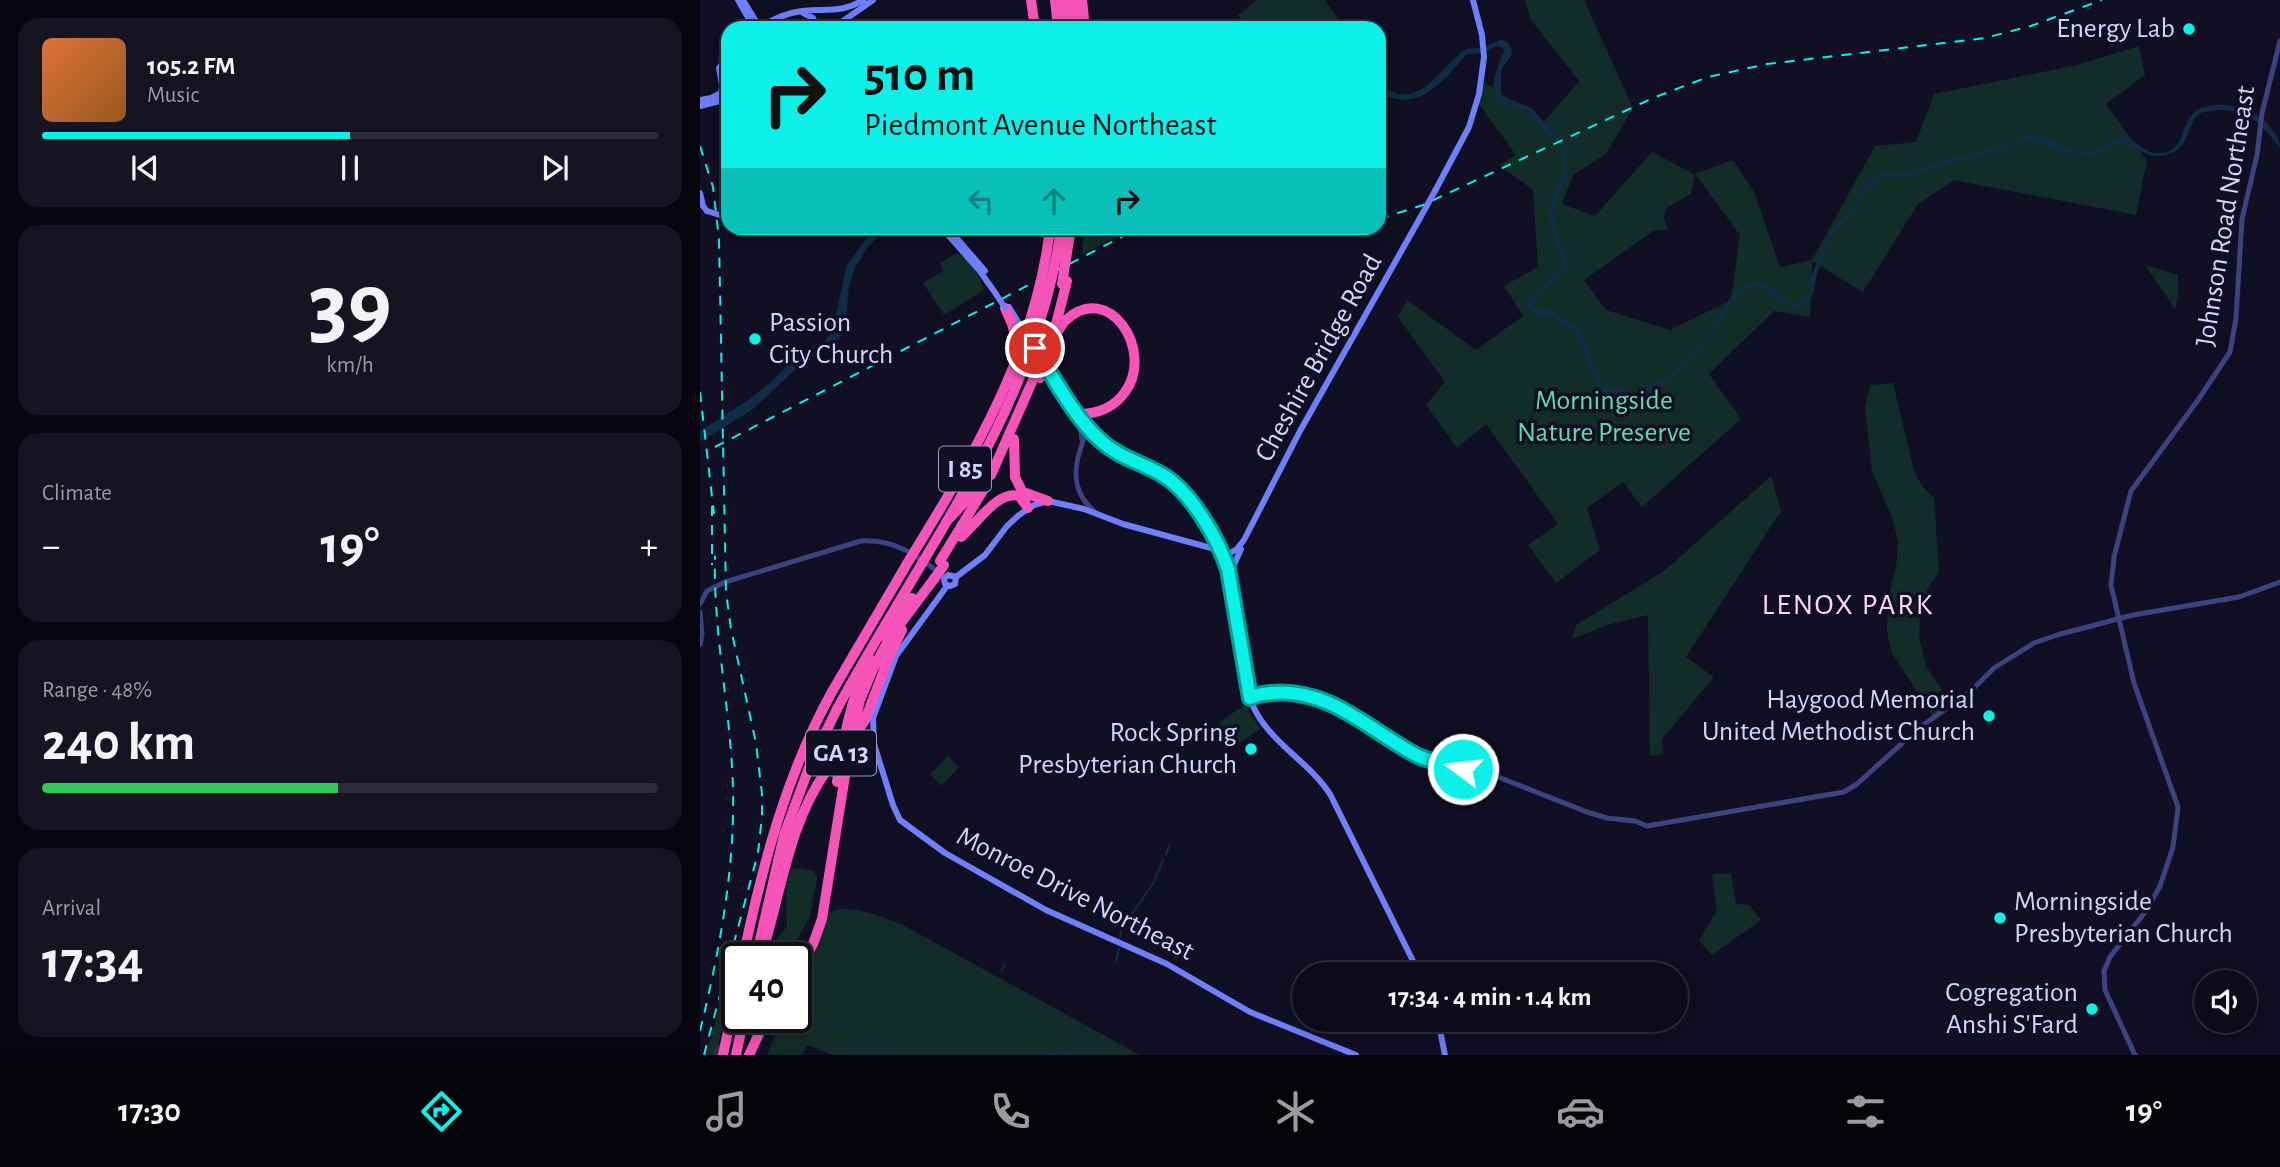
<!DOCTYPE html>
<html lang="en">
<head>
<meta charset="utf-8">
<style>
	:root { --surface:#0c0b1a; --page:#151423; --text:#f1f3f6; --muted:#9a9ba2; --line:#2c2b39; --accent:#0bf1e7 }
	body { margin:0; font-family:"Alegreya Sans",sans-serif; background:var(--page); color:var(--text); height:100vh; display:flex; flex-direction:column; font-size:26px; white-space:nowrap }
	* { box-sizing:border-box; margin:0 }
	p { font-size:23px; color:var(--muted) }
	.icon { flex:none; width:38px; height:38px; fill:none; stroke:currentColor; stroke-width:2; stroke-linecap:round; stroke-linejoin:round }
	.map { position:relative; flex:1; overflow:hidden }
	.drawer { display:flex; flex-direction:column; gap:18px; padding:18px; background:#07060e; width:700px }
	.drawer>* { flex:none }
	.hud { position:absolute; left:21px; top:21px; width:665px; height:214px; border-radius:21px; box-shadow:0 4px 18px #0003,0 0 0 2px var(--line); background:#0bf1e7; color:#111; overflow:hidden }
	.controls { position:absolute; left:1494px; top:970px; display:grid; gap:14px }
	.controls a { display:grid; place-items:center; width:63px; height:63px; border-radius:50%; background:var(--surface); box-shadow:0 4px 18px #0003,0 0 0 2px var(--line); font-size:35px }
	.speed { position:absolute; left:21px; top:942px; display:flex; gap:14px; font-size:35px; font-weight:700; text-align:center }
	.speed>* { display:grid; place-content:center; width:91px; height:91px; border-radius:50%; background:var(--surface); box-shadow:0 4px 18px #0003,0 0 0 2px var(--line); line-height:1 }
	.speed .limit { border:4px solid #111; border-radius:10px; background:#fff; color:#111 }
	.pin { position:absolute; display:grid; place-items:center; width:60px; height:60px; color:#fff; margin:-30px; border:4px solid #fff; border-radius:50%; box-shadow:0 2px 7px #0007 }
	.me { position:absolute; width:77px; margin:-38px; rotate:285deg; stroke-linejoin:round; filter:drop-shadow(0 0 5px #0008) }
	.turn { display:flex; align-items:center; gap:24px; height:147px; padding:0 28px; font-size:32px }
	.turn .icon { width:91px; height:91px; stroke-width:2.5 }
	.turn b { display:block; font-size:49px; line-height:60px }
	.lanes { display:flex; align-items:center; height:66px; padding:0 28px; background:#0003; justify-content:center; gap:35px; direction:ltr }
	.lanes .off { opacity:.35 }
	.big { font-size:52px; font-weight:600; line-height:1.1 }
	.drawer .tile { flex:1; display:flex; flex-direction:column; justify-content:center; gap:10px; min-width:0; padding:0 24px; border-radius:21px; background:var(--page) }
	.drawer .dial { align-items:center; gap:0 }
	.dial b { font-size:91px; line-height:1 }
	.song { display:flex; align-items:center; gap:21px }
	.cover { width:84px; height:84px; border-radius:10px; background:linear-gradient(135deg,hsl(20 70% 55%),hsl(30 70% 35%)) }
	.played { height:7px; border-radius:4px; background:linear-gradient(90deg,var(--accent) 50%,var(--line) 50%) }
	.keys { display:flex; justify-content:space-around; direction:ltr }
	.heat { display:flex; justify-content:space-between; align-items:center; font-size:38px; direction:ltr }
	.charge { height:10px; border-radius:5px; background:linear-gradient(90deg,#34c759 48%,var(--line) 0) }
	.trip { position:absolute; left:592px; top:962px; width:396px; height:70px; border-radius:35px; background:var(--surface); box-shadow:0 4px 18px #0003,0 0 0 2px var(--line); font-weight:600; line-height:70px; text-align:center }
	.tab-bar { display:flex; height:112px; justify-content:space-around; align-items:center; background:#05040a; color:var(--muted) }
	.tab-bar .icon { width:49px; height:49px }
	.tab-bar .active { color:var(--accent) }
	.tab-bar b { font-size:32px; color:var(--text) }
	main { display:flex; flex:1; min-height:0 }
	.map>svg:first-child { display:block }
</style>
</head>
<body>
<main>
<section class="drawer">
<div class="tile">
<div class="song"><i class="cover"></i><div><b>105.2 FM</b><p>Music</p></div></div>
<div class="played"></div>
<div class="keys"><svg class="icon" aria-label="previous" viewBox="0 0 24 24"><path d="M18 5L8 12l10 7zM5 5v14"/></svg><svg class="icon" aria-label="pause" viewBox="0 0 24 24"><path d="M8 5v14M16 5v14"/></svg><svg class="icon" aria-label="next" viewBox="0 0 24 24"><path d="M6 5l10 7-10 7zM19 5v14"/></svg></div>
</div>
<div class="tile dial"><b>39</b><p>km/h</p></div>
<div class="tile"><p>Climate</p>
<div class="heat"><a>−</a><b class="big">19°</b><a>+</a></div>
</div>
<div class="tile"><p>Range · 48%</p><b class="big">240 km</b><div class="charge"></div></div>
<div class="tile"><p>Arrival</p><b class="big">17:34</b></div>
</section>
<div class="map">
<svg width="1580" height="1055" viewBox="0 0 1580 1055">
	<rect width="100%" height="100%" fill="#100f23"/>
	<!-- green -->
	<path fill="#122d28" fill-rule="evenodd" d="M557 0H625L643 26 638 28H614L610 24 607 28H547L538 15Z
		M825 0H884L933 108 906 154 873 175 862 204 895 216 952 152 994 174 1033 160 1054 192 1080 267 1112 260 1175 146 1216 142 1234 94 1377 65 1439 46 1445 75 1406 104 1447 161 1436 215 1254 180 1218 204 1163 292 1112 261 1110 317 1074 311 1009 374 1041 419 942 507 923 482 887 508 900 550 856 583 828 545 858 524 786 424 757 448 726 405 745 382 698 317 707 300 776 350 823 316 804 286 838 267 833 190 799 165 816 155 778 103 781 80 843 123 879 81 831 20ZM995 174 1040 235 1031 300 970 330 906 310 884 280 953 231 968 229 964 218 966 208 991 194Z
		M384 228H434L382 254Z
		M257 253C269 257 281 278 284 290L244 315 223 283 243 271 240 263Z
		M1445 265 1478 275V295L1475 309Z
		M1193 383 1214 471 1222 486 1234 498 1239 571 1227 590 1220 612 1219 636 1226 666 1252 705 1234 718 1192 653 1187 632 1188 600 1196 567 1198 542 1192 517 1172 471 1165 408 1170 385Z
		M1071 476 1081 511 986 657 1014 677 962 739 963 754 950 756 948 615 907 625 872 639 876 625 964 571Z
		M545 705 560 729 535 746 519 722Z
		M248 756 259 767 241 786 230 774Z
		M99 868 113 871 117 878 110 916 88 957H71L78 937 87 927 86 889 91 869Z
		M1031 873 1036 904 1049 905 1061 920 1012 955 999 941 1017 910 1012 874Z
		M139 909C161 908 180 916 201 924L440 1055H133L107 1045 102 1055H67L82 1017H96V983L123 928 126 914Z
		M32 969 34 971 18 1047 15 1055H6L29 973Z"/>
	<!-- water -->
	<path fill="#102d46" d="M800 40C809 40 812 47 812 55L801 70V95L833 109 848 128 858 135 866 150 867 177 855 203 853 215 857 233 866 253V267L859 278 836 295 832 304 836 309 852 310 879 328 903 385 907 389 925 388 935 398C941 395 943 391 947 387 953 383 961 381 967 377 982 367 999 350 1010 335 1021 318 1027 291 1049 283 1064 278 1081 295 1092 304L1101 303 1108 295 1110 279 1130 231 1150 211 1164 186 1174 177 1185 172 1204 173 1221 169 1253 158 1308 144 1331 135C1353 137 1368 154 1394 151 1405 150 1411 138 1423 138 1436 138 1444 153 1457 153 1484 154 1480 129 1491 116 1507 97 1544 105 1561 118 1570 125 1580 137 1580 148L1567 132 1551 117 1535 111 1517 110 1500 113 1494 119 1484 143 1476 151 1464 156H1452L1422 143 1415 145 1397 155 1363 153 1331 140 1209 176 1182 178 1165 191 1154 211 1132 236 1117 273 1113 294 1108 303 1094 309C1081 303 1067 285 1052 287 1038 290 1032 302 1026 313 1014 335 1001 352 983 369 970 382 950 386 942 403L936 404 923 393 907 395 901 392 875 332 851 316 836 315 827 308 828 298 859 273 863 264C860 245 846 227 850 206 851 197 858 190 860 181 862 175 865 155 862 149 858 141 848 136 843 130 837 125 835 118 829 113 822 107 812 108 804 104 783 96 799 65 804 51L803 48 796 46 784 53 767 54C744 80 716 117 679 91V84C716 113 735 75 760 53 768 46 776 50 786 46 791 45 795 42 800 40Z
		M174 228H185L167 248 155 268 149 286 145 328 136 344 100 365 52 410 0 442V431L50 399 73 380 93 359 106 349 125 341 132 332 147 265Z"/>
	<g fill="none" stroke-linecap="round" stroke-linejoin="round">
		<!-- stream -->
		<path stroke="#102d46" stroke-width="2" d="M466 855 469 846
			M420 938 421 929 453 884 463 860
			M416 962 419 949
			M302 970 305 965
			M115 1020C139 1019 162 1036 175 1055
			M330 1053 359 1054 374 1050 390 1033"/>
		<!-- motorway-tunnel -->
		<path stroke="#2d2d44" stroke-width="10" stroke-dasharray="10 5" stroke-linecap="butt" d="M16 1055 28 1040 50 1017"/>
		<!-- tertiary -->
		<path stroke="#3c4380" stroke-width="5" d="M380 424 382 440
			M389 430C384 436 382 443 380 451 372 475 375 495 395 512
			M0 604 7 591 25 582 161 541C197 539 218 557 245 577
			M0 612 2 634 0 645
			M550 698C558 693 567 693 576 692 632 689 672 732 718 756 729 761 742 764 754 766
			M754.5 768a4.5 4.5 0 1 1 9 0a4.5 4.5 0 1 1-9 0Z
			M763 769 793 775 887 812 907 818 935 821 947 826 1144 792 1157 784 1219 728 1271 691 1294 668 1334 643 1357 635 1433 615 1539 597 1580 582
			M1435 1055 1405 990 1404 971 1410 957 1446 911 1460 886 1473 847 1478 807 1434 683 1411 585 1414 557 1431 491 1498 400 1530 352 1536 318 1542 219 1557 155 1562 113 1580 41"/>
		<!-- secondary -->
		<path stroke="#6e7ff8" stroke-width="6" d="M38 0 54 28
			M43 0 60 28
			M103 13 113 18 117 28
			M60 28C72 19 87 13 102 11 126 8 141 14 163 0
			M133 28 173 0
			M22 72 28 86
			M9 99 21 93 22 85 19 68 28 57
			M0 100 22 96 28 91
			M0 106 28 99
			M735 191 769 127 779 94 784 57 782 35 773 0
			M0 193 3 206 7 211
			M242 228 279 270 296 294
			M248 228 285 271
			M309 307 325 333
			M331 342C352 375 377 422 406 446 428 463 461 467 480 487 485 493 491 502 496 508 508 526 522 549 528 570 540 612 536 660 551 701 565 740 608 760 630 794L720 975
			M343 368 368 406
			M456 476 484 494
			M523 557 537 549 544 540 600 431 720 218
			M529 576 541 549
			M256 577 248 575 244 579 245 584 250 586 255 584 256 577 285 555 307 526 319 515 334 505 348 501 384 509 423 524 522 551
			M247 586 196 656 173 718 174 744 193 805 200 820 245 853 346 910 467 964 550 1012 656 1055
			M738 1020 745 1055"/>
		<!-- motorway -->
		<path stroke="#f754b9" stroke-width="10" d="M331 0 335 28
			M355 0 358 28
			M364 0 367 28
			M372 0 375 28
			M382 0 385 28
			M305 308 312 324 320 354
			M354 332 367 281
			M351 343C356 335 360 326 366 320 409 280 455 351 425 392 414 408 397 414 378 414
			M314 439 315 477 326 499
			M291 475 336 373
			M323 492 348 501
			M250 518 292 472
			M261 537C276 525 297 490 319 496L328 508
			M240 561 284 489
			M183 636 212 598
			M165 720 189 657 202 630
			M137 782C143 739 151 697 170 659
			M64 947C82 887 90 821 127 770
			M43 957C63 864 86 774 133 690
			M56 957 84 835 110 765 137 709
			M96 959 103 950
			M96 976 113 944 122 919 149 751 160 700 173 669 189 639 234 579
			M23 1055 37 988
			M36 1055 44 1017
			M49 1055 67 1017"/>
		<!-- rail -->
		<path stroke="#0bf1e7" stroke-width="2" stroke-dasharray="10 9" stroke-linecap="butt" d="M0 146 13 187 19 239 26 592 31 629 56 743 62 794V816L58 853 4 1055
			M679 219 723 205 953 98 1008 77 1067 64 1285 38 1331 26 1402 0
			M0 392 14 514
			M15 447 439 228
			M12 506V565
			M0 1031C19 953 35 870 33 789 31 711 13 634 15 556"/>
		<!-- secondary-bridge -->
		<path stroke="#6e7ff8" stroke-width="6" d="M7 211 23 216
			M720 218 735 191
			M296 294 305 308"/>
		<!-- motorway-bridge -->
		<path stroke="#f754b9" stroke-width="10" d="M362 284 371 228
			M340 378 349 350
			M234 579 244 565
			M133 690C158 648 183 605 208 562 272 458 336 352 350 228
			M137 709C221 553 337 408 361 228
			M127 770 151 742 165 720"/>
	</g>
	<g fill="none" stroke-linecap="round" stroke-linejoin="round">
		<defs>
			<path id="route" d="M335 348C354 378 374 417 400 440 418 457 440 462 461 474 490 490 517 537 528 569L550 698C556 694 563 694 571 693 629 687 670 731 718 756 729 761 742 763 754 766L760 763 763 769"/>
		</defs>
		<!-- route casing -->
		<use href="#route" stroke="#079d96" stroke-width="18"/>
		<!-- route -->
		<use href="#route" stroke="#0bf1e7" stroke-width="12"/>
	</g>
	<!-- markers -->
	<g fill="#0bf1e7" stroke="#100f23" stroke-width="2.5">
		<circle cx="1489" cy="29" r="7"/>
		<circle cx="55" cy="339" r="7"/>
		<circle cx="1289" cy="716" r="7"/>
		<circle cx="551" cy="749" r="7"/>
		<circle cx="1300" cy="918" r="7"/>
		<circle cx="1392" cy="1009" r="7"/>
	</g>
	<g text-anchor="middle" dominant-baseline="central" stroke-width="7" stroke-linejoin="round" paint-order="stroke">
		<!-- shield labels -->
		<g fill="#100f23" stroke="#9899bc" stroke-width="2">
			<rect x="239" y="446.5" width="52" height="45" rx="5"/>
			<rect x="106" y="730.5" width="70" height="45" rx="5"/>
		</g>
		<g font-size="26" font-weight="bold" fill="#d3d4fd">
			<text x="265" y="469">I 85</text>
			<text x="141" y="753">GA 13</text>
		</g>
		<!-- poi labels -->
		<g font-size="28" fill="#d3d4fd" stroke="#100f23" text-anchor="end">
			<text x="1475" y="29">Energy Lab</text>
			<text x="69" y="323" text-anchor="start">Passion<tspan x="69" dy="32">City Church</tspan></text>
			<text x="1275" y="700">Haygood Memorial<tspan x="1275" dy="32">United Methodist Church</tspan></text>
			<text x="537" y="733">Rock Spring<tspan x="537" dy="32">Presbyterian Church</tspan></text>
			<text x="1314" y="902" text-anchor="start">Morningside<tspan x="1314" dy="32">Presbyterian Church</tspan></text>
			<text x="1378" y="993">Cogregation<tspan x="1378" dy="32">Anshi S'Fard</tspan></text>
		</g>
		<!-- street labels -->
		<g font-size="28" fill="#d3d4fd" stroke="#100f23">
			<text transform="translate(1526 216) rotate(-81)">Johnson Road Northeast</text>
			<text transform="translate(619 358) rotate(-61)">Cheshire Bridge Road</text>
			<text transform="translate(375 894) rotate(27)">Monroe Drive Northeast</text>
		</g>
		<!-- park labels -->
		<g font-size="28" fill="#62daab" stroke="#100f23">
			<text x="904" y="401">Morningside<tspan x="904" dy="32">Nature Preserve</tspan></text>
		</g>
		<!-- neighbourhood labels -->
		<g font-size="30" letter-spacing="2" fill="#fdd5f4" stroke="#100f23">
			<text x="1148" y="605">LENOX PARK</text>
		</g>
	</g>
</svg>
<div class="controls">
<a><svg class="icon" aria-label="sound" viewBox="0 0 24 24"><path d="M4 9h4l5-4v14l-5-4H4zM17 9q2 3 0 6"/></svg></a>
</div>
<div class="speed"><div class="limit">40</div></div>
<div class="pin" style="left:335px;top:348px;background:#d93025"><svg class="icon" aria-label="arrive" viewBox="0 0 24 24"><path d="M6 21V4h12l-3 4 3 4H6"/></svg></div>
<svg class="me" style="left:763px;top:769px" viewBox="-20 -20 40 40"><circle r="17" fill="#0bf1e7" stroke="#fff" stroke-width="3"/><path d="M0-11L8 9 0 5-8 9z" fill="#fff"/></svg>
<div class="trip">17:34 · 4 min · 1.4 km</div>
<div class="hud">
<div class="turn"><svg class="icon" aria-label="right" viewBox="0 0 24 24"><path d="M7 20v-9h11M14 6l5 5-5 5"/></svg><div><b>510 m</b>Piedmont Avenue Northeast</div></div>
<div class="lanes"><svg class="icon off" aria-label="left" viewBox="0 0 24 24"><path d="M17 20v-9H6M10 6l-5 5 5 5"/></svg><svg class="icon off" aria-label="ahead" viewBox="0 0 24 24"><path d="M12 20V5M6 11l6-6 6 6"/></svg><svg class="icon" aria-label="right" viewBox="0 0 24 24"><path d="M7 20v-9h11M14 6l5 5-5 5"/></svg></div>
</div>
</div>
</main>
<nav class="tab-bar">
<b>17:30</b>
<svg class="icon active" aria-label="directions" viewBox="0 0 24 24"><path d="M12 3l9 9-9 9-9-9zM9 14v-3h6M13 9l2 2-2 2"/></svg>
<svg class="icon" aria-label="music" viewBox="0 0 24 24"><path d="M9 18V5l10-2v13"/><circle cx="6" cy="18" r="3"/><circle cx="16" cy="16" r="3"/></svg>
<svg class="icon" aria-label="phone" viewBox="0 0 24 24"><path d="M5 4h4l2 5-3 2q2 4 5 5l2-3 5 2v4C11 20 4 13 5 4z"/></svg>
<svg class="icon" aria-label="climate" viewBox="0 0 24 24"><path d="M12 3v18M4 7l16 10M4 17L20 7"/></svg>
<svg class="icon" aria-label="car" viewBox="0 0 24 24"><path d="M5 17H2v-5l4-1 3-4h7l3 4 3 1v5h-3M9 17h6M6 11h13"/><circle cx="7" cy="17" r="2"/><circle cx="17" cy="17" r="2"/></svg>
<svg class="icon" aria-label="filters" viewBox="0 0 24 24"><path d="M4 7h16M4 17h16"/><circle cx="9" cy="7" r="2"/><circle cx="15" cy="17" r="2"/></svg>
<b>19°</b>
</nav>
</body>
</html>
